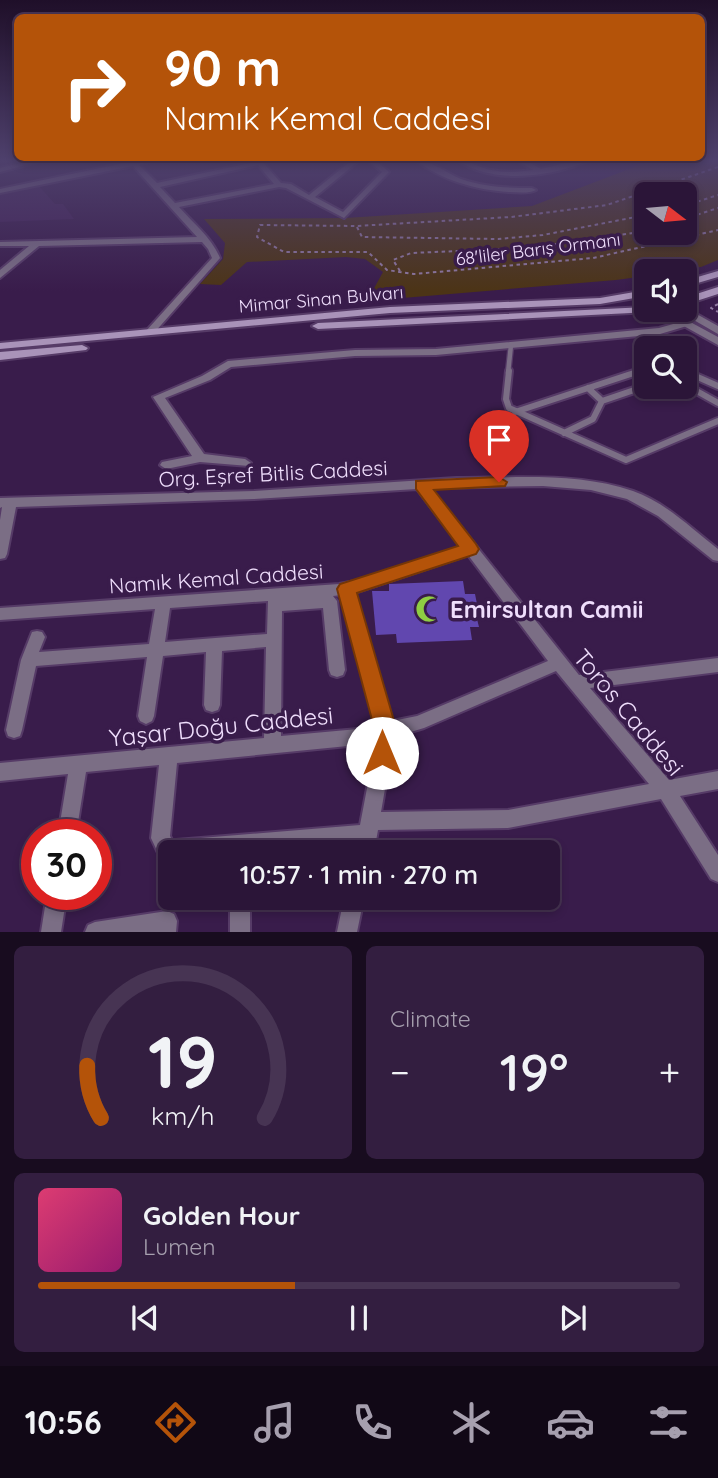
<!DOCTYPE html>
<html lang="en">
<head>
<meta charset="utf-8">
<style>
	:root { --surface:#2b1538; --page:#331e40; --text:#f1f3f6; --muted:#a69fae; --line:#473453; --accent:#b45309 }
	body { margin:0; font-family:Quicksand,sans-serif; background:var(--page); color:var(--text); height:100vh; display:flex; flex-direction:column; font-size:26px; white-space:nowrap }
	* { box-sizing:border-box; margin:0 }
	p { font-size:23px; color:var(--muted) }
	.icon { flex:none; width:38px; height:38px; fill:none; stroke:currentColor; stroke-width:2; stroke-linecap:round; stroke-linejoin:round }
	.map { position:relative; height:932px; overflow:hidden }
	.side { display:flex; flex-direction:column; gap:14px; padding:14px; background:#180c1f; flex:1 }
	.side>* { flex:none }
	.hud { position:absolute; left:14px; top:14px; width:691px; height:147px; border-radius:10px; box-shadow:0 4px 10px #0003,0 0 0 2px var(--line); background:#b45309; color:#fff; overflow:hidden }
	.needle { width:46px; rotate:106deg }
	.tools { position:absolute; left:634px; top:182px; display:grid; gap:14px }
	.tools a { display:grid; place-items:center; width:63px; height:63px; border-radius:10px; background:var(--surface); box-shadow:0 4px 10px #0003,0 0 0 2px var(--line); font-size:35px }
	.speed { position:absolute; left:21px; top:819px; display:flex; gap:14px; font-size:35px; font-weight:700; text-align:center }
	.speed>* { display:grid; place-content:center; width:91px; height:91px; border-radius:50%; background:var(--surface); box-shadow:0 4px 10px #0003,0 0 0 2px var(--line); line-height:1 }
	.speed .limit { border:10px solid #d22; background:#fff; color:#111 }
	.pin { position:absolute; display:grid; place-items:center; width:60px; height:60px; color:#fff; margin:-72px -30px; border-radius:50% 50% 50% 0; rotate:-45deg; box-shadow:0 0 7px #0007 }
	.pin .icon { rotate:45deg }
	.me { position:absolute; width:77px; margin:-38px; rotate:0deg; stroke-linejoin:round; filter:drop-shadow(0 0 5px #0008) }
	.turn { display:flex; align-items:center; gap:24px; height:147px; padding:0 35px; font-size:32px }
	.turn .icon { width:91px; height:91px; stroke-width:2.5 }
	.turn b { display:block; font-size:49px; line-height:60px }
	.big { font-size:52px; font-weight:600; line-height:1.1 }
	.side .widget { flex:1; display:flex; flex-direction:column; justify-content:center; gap:10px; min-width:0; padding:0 24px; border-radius:10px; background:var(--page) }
	.side .dial { align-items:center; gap:0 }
	.dial svg { height:182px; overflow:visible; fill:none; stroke:var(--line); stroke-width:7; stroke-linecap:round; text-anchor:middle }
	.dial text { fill:var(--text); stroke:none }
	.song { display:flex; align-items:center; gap:21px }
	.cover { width:84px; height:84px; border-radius:10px; background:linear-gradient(135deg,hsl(340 70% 55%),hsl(320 70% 35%)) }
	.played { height:7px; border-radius:4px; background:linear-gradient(90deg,var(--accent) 40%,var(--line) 40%) }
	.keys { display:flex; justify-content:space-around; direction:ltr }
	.heat { display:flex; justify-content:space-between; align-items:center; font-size:38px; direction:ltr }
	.side .tiles { flex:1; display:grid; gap:14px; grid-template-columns:1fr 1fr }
	.widget:last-child { grid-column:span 2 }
	.trip { position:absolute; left:158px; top:840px; width:402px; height:70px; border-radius:10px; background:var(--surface); box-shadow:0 4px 10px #0003,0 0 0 2px var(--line); font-weight:600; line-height:70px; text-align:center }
	.menu { display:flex; height:112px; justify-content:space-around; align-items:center; background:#110816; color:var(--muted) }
	.menu .icon { width:49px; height:49px }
	.menu .selected { color:var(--accent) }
	.menu b { font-size:32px; color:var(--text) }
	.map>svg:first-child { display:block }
</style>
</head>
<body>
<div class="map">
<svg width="718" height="932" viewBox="0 0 718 932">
	<rect width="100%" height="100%" fill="#391c4b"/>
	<!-- built -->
	<path fill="#432258" d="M30 185H38L55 204H63L74 219 0 222V193Z"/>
	<!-- green -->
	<path fill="#4c3416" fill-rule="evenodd" d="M653 160H718V260L701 267 646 271V276L616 280 367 301 383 272 365 259 346 257 247 262 221 285 200 284 223 259 225 243 204 219 345 218 532 206ZM646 194H684V233H646Z"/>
	<!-- building -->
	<path fill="#6147af" d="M463 581 465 594H475L477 604H484L486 615H476L479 627H470L472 640 397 643 396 634 376 635 372 591H389V584Z"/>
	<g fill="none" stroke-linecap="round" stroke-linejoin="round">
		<defs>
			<path id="service-far1" d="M684 371 688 373
				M508 373 511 345
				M634 373 646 369"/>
			<path id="service" d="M509 371 506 399 509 408 626 460 718 421
				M684 371 718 386
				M684 384 718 403
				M588 388 602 401
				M515 412 640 371
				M564 433 593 419 602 401 646 386"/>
			<path id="minor" d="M32 160H45L0 172V168Z
				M128 160H154L139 165 157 183 255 162 254 160H261L281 183 291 184 309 195 352 160H360L315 197 343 212 382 172 367 160H375L389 172 344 218 286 188 279 187 179 207C194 224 212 238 220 258L154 333H148L146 331 212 258 208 249 202 242 39 246 0 278V270L29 246H0V242L197 237 133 166 0 193V189L129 162ZM258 165 274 184 175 203 160 187Z
				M415 160C431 160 446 173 461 179 484 187 508 188 532 188L536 190C528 194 518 192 509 192 475 190 442 180 415 160Z
				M457 160C469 160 479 168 491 170 505 173 519 172 533 170L516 160H525L541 169 578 160H590C553 177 493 185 457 160Z
				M684 321 687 322V326L660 334 436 355 355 356 231 367 210 380 165 398 204 454 245 459 251 463 249 466 200 462 166 469 160 465 162 462 192 456 153 397 202 376 228 361 355 350 436 349 659 328Z
				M456 478C514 478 577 472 633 491 665 502 692 529 718 549V561L713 560 658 516 627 499 591 490 543 486 430 488 579 675 718 658V672L590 688 669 780 718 771V789L680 796 718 855V882L711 879 661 799 508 828 378 830 374 852H356L357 844 264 852H170V858L159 855 151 838 159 765 86 772 76 835H58L68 774 0 781V763L264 738 266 647 222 651 220 705 218 710 212 712 206 710 204 705 206 652 163 656 154 716 152 721 146 724 140 721 138 716 147 657 36 666 22 730 20 736 14 738 8 736 6 730 21 660 32 632 37 631 42 632 45 637 39 652 149 644 155 609 0 620V608L339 584 361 580 461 547 417 489 254 499 16 507 7 554 5 558 0 559V520L2 507 0 508V498L254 491ZM468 555 548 661 417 716 392 721 354 593ZM341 595 376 725 358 729 281 736 282 611 323 608 329 670 331 675 337 677 343 675 345 670 337 601 333 596ZM268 601 267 634 165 642 170 608ZM556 671 649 784 508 810 381 812 394 737 424 728ZM376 741 360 825 176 840H172L170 836 177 763 358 745Z
				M47 894H67L61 932H41Z
				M230 898H250V932H230Z
				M344 898H364L357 932H337Z
				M167 911 174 914 177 921 176 932H85L88 925 95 922Z"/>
			<path id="tertiary" d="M684 307 718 326V334L680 312 679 310H684Z
				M655 310H668L718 337V345Z"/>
			<path id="secondary" d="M718 271V277L684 287V281Z
				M718 287V294L684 305V298Z
				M646 290V296L600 304 390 313 0 349V343L390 307 600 298Z
				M646 307V310H651L650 312 318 329 312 326 318 323Z
				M82 345 88 348 86 350 0 360V352Z"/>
		</defs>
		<!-- service-far1 casing -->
		<use href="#service-far1" stroke="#563b67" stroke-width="7"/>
		<!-- service casing -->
		<use href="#service" stroke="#563b67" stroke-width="10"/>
		<!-- minor casing -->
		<use href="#minor" stroke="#563b67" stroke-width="4"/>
		<!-- tertiary casing -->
		<use href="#tertiary" stroke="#563b67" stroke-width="4"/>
		<!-- secondary casing -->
		<use href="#secondary" stroke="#563b67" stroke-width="4"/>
		<!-- path -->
		<path stroke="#9079a0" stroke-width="2" stroke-dasharray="3.5 3.5" stroke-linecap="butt" d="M718 167 607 205 511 217 356 226 260 225 257 237 284 252H368L387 270 414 274 593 258 718 230
			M684 206 718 195
			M684 219 718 208
			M357 227 362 237 498 239 543 235 646 215
			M400 271 393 260 411 253 529 248 646 231
			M718 304 711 308 718 312"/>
		<!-- service-far1 -->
		<use href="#service-far1" stroke="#7b6e85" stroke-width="4.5"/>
		<!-- service -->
		<use href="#service" stroke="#7b6e85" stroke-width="6"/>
		<!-- minor -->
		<use href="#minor" fill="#7b6e85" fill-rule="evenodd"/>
		<!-- tertiary -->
		<use href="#tertiary" fill="#7b6e85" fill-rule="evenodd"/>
		<!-- secondary -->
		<use href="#secondary" fill="#a993b9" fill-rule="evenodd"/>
	</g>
	<!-- sky -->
	<linearGradient id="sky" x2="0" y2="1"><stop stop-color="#1f0f29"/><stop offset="0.55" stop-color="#4e406c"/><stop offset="1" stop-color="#4e406c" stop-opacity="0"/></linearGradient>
	<rect width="718" height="291" fill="url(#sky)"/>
	<!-- route -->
	<path fill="#b45309" stroke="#753606" stroke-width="2" d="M499 477 507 482 505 486 434 490 476 544 479 549 476 554 357 593 397 731 390 761 382 764 374 761 371 753 375 731 337 589 340 584 458 546 416 489V481Z"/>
	<!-- icons -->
	<defs>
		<symbol id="mosque-bare" viewBox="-9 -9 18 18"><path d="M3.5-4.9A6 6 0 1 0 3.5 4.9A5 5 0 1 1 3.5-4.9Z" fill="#8ecd43" stroke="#391c4b" stroke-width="2.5" paint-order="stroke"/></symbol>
	</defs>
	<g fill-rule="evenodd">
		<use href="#mosque-bare" x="410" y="590" width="38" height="38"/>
	</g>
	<g text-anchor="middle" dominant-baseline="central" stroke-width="7" stroke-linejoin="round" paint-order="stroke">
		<!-- far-street labels -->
		<g font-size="18" fill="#efdefc" stroke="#391c4b">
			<text transform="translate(538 249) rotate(-7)">68'liler Barış Ormanı</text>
			<text transform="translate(321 299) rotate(-5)">Mimar Sinan Bulvarı</text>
		</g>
		<!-- street labels -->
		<g font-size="21" fill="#efdefc" stroke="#391c4b">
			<text transform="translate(273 473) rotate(-3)">Org. Eşref Bitlis Caddesi</text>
			<text transform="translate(216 578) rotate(-4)">Namık Kemal Caddesi</text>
		</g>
		<!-- near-poi labels -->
		<g font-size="24" font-weight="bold" fill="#efdefc" stroke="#391c4b" text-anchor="start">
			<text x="450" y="609">Emirsultan Camii</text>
		</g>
		<!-- near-street labels -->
		<g font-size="24" fill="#efdefc" stroke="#391c4b">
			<text transform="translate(629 712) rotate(50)">Toros Caddesi</text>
			<text transform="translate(221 726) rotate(-6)">Yaşar Doğu Caddesi</text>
		</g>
	</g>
</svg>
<div class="tools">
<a><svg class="needle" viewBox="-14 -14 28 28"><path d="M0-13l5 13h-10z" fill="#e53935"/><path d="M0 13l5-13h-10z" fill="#a69fae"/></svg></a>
<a><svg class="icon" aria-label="sound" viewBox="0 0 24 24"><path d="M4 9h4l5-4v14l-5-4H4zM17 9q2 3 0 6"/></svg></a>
<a><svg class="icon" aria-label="search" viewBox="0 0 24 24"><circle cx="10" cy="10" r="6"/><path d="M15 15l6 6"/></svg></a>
</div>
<div class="speed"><div class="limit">30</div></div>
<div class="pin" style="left:499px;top:482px;background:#d93025"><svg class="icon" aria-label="arrive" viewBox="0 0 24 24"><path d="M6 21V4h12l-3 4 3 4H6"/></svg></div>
<svg class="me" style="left:382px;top:753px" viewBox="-20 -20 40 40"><circle r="19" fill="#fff"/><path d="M0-13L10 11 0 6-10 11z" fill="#b45309"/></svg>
<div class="trip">10:57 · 1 min · 270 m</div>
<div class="hud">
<div class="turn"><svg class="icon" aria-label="right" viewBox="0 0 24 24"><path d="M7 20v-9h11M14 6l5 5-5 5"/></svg><div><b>90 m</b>Namık Kemal Caddesi</div></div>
</div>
</div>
<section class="side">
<div class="tiles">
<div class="widget dial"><svg viewBox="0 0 100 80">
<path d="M14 69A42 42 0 1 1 86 69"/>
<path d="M14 69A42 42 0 0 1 8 46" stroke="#b45309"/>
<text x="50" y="56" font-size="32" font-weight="700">19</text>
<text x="50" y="72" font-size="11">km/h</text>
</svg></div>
<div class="widget"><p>Climate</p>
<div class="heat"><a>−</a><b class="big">19°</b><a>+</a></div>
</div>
<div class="widget">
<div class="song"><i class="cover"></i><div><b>Golden Hour</b><p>Lumen</p></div></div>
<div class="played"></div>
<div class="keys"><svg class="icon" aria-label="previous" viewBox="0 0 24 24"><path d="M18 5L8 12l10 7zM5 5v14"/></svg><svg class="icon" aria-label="pause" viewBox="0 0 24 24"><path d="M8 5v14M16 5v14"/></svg><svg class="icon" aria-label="next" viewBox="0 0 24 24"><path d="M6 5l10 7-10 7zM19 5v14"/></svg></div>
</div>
</div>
</section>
<nav class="menu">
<b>10:56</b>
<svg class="icon selected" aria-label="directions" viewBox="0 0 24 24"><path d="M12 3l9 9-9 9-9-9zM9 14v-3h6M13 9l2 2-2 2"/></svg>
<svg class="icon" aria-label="music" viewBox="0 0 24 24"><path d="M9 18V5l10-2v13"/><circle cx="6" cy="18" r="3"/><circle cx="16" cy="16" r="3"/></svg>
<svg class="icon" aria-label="phone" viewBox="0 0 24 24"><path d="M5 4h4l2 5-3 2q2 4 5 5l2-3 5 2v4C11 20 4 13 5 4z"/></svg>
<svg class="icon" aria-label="climate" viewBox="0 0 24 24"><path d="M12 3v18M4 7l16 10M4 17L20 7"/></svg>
<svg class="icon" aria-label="car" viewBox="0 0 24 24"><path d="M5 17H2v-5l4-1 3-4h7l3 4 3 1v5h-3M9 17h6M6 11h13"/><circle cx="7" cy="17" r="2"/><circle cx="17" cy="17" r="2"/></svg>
<svg class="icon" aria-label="filters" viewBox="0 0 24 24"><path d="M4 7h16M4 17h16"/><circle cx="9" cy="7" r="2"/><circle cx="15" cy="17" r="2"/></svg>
</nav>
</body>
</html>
